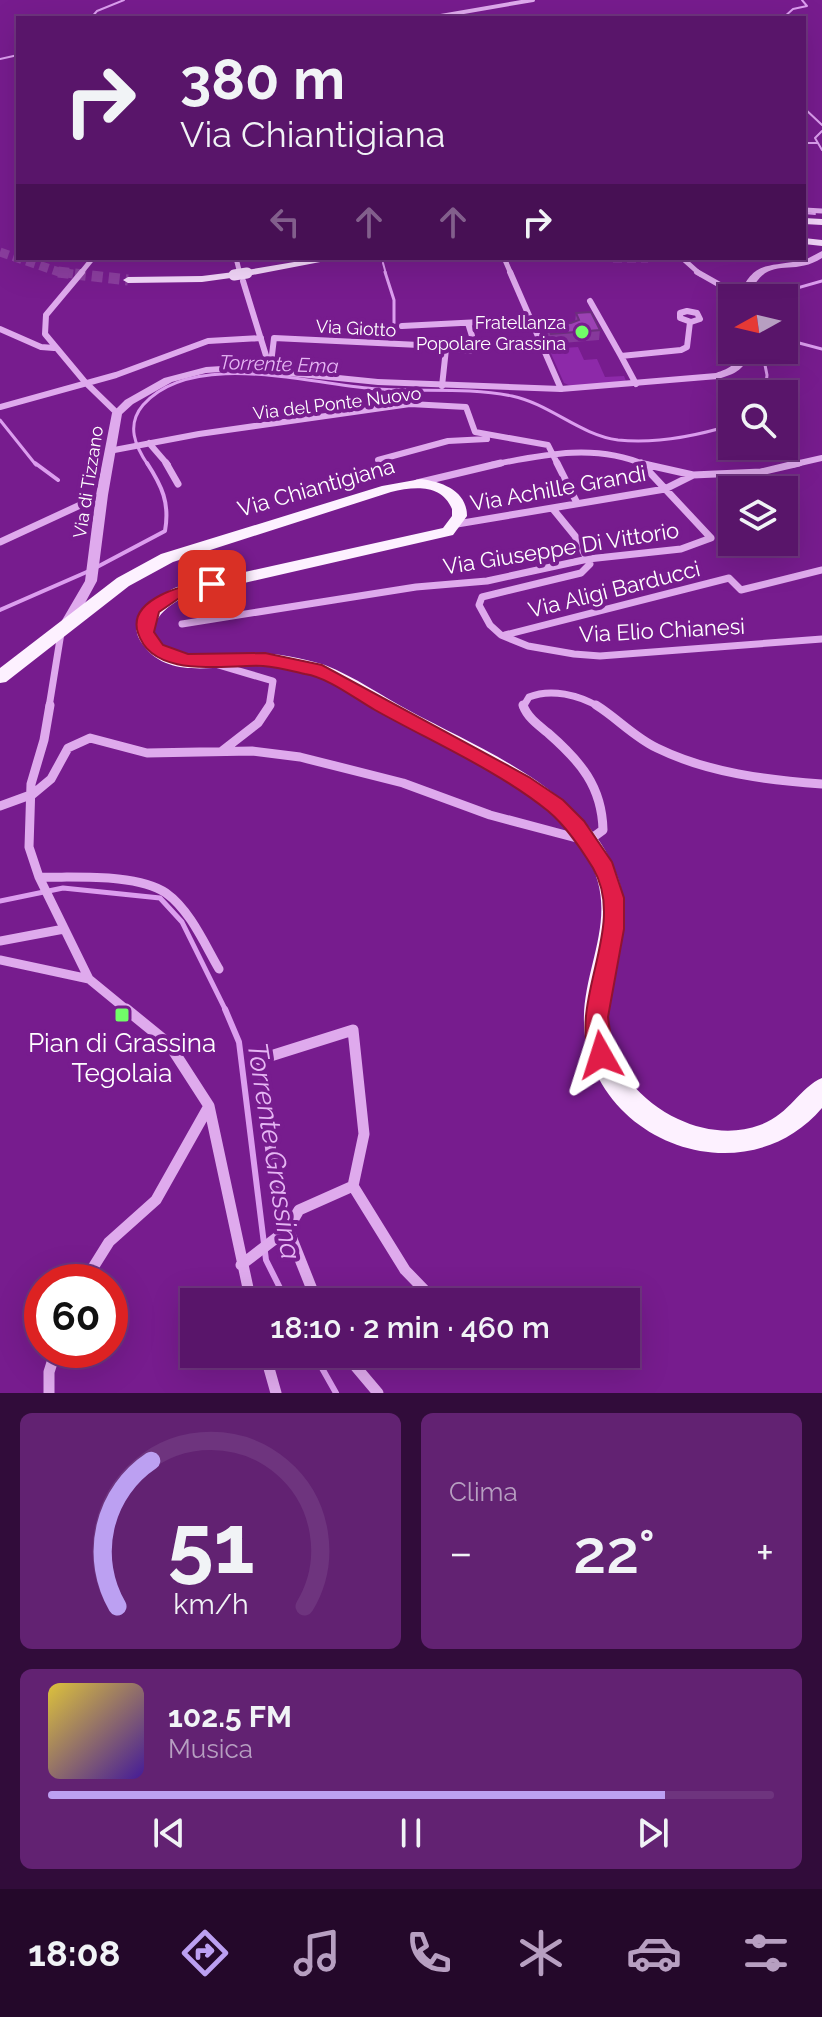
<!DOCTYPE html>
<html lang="it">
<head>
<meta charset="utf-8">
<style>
	:root { --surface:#59156a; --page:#622272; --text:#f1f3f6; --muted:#b79fc1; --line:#6e347e; --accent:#bca0f2 }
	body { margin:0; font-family:Raleway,sans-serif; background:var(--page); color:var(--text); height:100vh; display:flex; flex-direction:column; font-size:30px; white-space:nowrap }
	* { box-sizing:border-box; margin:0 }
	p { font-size:26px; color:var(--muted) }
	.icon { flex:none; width:44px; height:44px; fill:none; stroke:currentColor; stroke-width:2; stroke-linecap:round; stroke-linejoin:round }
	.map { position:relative; height:1393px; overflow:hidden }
	.sheet { display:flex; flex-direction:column; gap:20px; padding:20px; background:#310c3a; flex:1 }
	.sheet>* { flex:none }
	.banner { position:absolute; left:16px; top:16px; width:790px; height:244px; border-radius:0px; box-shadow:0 8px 32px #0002,0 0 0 2px var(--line); background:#59156a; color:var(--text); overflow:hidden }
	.needle { width:52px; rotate:262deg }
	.fabs { position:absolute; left:718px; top:284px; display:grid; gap:16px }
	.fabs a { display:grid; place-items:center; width:80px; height:80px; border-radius:0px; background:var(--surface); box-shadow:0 8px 32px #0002,0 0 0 2px var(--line); font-size:40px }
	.speed { position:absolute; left:24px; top:1264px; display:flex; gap:16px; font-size:40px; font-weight:700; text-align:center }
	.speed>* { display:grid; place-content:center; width:104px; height:104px; border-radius:50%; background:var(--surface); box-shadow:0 8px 32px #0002,0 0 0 2px var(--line); line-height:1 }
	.speed .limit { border:12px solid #d22; background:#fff; color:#111 }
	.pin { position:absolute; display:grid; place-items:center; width:68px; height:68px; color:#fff; margin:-34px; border-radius:16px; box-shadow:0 4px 12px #0006 }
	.me { position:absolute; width:88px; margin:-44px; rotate:354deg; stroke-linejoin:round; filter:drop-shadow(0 0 6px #0008) }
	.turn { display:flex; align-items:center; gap:28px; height:168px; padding:0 32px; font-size:36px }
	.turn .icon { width:104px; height:104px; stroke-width:2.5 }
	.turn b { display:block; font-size:56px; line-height:68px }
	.lanes { display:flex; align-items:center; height:76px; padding:0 32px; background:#0003; justify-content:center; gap:40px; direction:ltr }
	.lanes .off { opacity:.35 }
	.big { font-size:60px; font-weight:600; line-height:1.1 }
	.sheet .card { flex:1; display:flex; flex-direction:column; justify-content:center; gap:12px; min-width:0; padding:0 28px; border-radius:12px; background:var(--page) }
	.sheet .dial { align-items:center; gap:0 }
	.dial svg { height:208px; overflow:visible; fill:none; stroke:var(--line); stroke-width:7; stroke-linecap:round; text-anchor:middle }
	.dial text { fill:var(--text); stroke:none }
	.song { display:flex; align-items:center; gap:24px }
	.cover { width:96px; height:96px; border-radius:12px; background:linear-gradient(135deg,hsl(50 70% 55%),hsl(260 70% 35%)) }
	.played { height:8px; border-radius:4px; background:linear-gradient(90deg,var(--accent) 85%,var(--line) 85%) }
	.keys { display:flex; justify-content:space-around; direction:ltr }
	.heat { display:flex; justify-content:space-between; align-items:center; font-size:44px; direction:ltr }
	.sheet .tiles { flex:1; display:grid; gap:20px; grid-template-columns:1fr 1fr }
	.card:last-child { grid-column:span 2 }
	.trip { position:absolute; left:180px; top:1288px; width:460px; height:80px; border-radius:0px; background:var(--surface); box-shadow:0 8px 32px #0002,0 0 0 2px var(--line); font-weight:600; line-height:80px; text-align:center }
	.tab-bar { display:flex; height:128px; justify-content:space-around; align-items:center; background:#24082a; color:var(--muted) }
	.tab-bar .icon { width:56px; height:56px }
	.tab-bar .selected { color:var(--accent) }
	.tab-bar b { font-size:36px; color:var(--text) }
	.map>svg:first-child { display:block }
</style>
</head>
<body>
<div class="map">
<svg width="822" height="1393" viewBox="0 0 822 1393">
	<rect width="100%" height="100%" fill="#771c8e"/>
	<!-- green -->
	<path fill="#8d29a9" d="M578 347 584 360 597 359 605 377 624 376 626 381 571 386 564 383 549 349Z"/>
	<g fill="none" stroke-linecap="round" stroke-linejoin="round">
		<!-- stream-far4 -->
		<path stroke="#dc9eef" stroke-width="2" d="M91 18 97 11 124 0
			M783 18 793 9 807 6 802 0
			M804 39V44
			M0 59 18 55
			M804 108 822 125
			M822 131 815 138 822 150
			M804 143H817
			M804 213 815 214
			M383 263 386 274"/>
		<!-- stream-far3 -->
		<path stroke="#dc9eef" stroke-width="3" d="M385 272 394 300V323
			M762 298 822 281
			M784 339 822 349
			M762 350 767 375 765 394
			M0 420 36 465
			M148 465C135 446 126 425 143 405 193 348 314 385 378 389 423 392 468 387 512 396 550 404 580 435 618 440 656 444 696 436 732 425"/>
		<!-- stream-far2 -->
		<path stroke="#dc9eef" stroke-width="4" d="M35 463 58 480
			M97 567 165 531C170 503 162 486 147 463
			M0 610 89 571"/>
		<!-- stream-far1 -->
		<path stroke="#dc9eef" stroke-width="5" d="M0 901 63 888 160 898 182 922 226 1011"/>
		<!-- stream -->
		<path stroke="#dc9eef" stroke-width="6" d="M225 1009 239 1042 266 1260 287 1302
			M314 1354 336 1393"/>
		<!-- secondary-tunnel-far1 -->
		<path stroke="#8b3e9f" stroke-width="9" stroke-dasharray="9 5" stroke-linecap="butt" d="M0 252 59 272 73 274
			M613 258H648"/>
		<!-- secondary-tunnel -->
		<path stroke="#8b3e9f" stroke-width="11" stroke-dasharray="11 6" stroke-linecap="butt" d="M58 272 128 280"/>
		<!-- minor-far5 -->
		<path stroke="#dfaaed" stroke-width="4" d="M429 18 533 0"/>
		<!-- minor-far4 -->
		<path stroke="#dfaaed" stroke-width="5" d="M804 210 822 211
			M236 258 239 270
			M682 258 700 274
			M505 260 511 274
			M80 274 93 258"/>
		<!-- minor-far3 -->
		<path stroke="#dfaaed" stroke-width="6" d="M82 272 46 315 45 334 85 382 117 413
			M510 272 561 389
			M697 272 743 298
			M243 281 268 362
			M590 301 621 356
			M687 311 697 313 700 319 691 322 680 318V313Z
			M402 326 521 320 532 323
			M0 329 41 347 54 348
			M270 372 274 338 440 346 470 351 472 336 468 323
			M636 384 621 356 681 350 687 347 690 322
			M442 386 446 349
			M0 407 116 375 208 341 261 338
			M149 443 168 465
			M109 451 199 434 410 404 466 407 475 432 548 445 558 465
			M378 460 448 441 487 439
			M644 464 649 465
			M491 465C542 455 595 443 645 465
			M791 465 822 458"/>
		<!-- minor-far2 -->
		<path stroke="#dfaaed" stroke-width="7" d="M166 463 178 484
			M557 463 577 503
			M644 464 693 475
			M417 483 501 463
			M553 509 575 536 590 564 581 573 482 597 479 605 490 625 501 635 528 646 574 654 600 656 822 639
			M457 524 665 489 693 475 761 472 799 463
			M0 542 102 495
			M182 624 416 587 487 581 588 559 681 549 711 538 641 463
			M505 635 729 578 741 590 822 570
			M215 664 273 681 269 707
			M49 707 61 633
			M523 707 529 697C551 688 579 695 599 707"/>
		<!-- minor-far1 -->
		<path stroke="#dfaaed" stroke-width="9" d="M50 705 44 740 31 784 29 847 39 877 89 979 128 1011
			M596 705C617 718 634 737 657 748 708 773 767 780 822 784
			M222 751 258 723 270 705
			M0 806 33 794 51 779 68 748 90 738 147 753 252 751 300 757 403 783 490 815 588 841 603 830C602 786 580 761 548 733 538 725 527 717 523 705
			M39 877C74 878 137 873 166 893 190 910 205 945 219 969
			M0 941 64 929
			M0 960 89 979"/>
		<!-- minor -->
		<path stroke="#dfaaed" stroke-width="11" d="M126 1009 169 1044 209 1106 251 1302
			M353 1030 364 1134 353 1186 299 1210 288 1229 271 1153 261 1059Z
			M353 1186 405 1270 436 1302
			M288 1229 317 1302
			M241 1265 288 1229
			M84 1282 109 1242 156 1200 209 1106
			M265 1354 276 1393
			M345 1354 378 1393
			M49 1393V1372L56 1350"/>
		<!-- tertiary -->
		<path fill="#dfaaed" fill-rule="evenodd" d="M822 251V258C789 279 767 251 748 298H738C753 262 764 267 799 261 807 260 814 255 822 251Z
			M739 350H749C747 369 735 374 718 379L561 392 378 385 238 371 206 373 172 382 133 404 122 414 108 495 97 581 73 625 68 627 61 622 85 581 96 495 112 413 125 400 164 378 206 367 238 365 378 379 561 386 716 373C730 368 737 365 739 350Z"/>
		<!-- secondary -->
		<path fill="#f3d7fa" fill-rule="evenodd" d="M804 218 822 219V225L804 224Z
			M804 238 822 240V246L804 244Z
			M318 258H341L247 276 242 273 247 270Z
			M234 272 238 273V277L202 282 128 283 123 280 128 277 202 276Z"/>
		<!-- primary -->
		<path fill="#fdf1ff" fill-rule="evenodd" d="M421 479C443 482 467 491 467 516L453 535 187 596C159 608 133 639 178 653 201 660 228 653 252 653 277 653 301 658 325 665 355 677 382 696 410 711 475 746 567 783 605 850 615 867 623 887 624 907 625 968 585 1028 630 1082 643 1097 660 1111 678 1119 703 1131 734 1135 760 1125 789 1115 800 1087 822 1078V1108C747 1196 601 1146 585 1036 576 971 626 918 585 853 546 792 469 761 408 727 380 712 353 693 324 679 303 670 280 667 257 666 221 664 170 681 144 646 139 640 135 632 137 624 142 605 161 594 177 587L443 528 452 516V509C441 483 413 487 391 492L173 562 129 586 6 682 0 683V668L117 578 161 554 382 486Z"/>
		<!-- secondary-bridge-far1 -->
		<path stroke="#f3d7fa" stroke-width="9" d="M243 274 247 273"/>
		<!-- secondary-bridge -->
		<path stroke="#f3d7fa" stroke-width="11" d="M234 275 247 273"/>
	</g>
	<!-- wall -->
	<path fill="#86389b" d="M576 313 600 330 599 340 550 344 546 334 547 324 571 323 575 322Z"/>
	<!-- building -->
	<path fill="#9c41b4" stroke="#6d2e7e" stroke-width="2" d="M591 312 600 330 551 334 547 324 571 323 579 320 576 313Z"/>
	<!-- route -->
	<path fill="#e11d48" stroke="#92132f" stroke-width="2" d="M212 579 220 584 218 588 178 599 159 612 154 632 163 645 188 654 265 653 322 665 529 777 563 800 584 821 612 862 624 898V929L608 1017 613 1055 609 1063 601 1067 592 1063C566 1001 628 928 593 868 580 847 566 826 548 811 497 770 432 742 375 710 354 698 329 678 305 674 292 671 277 667 263 666 227 664 153 680 138 633 126 597 190 584 212 579Z"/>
	<!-- markers -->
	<g fill="#71fd68" stroke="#771c8e" stroke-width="3">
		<circle cx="582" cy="332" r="8"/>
		<rect x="114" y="1007" width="16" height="16" rx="4"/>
	</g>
	<g text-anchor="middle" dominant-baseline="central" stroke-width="8" stroke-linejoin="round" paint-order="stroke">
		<!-- far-poi labels -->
		<g font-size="18" fill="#fff" stroke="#771c8e" text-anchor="end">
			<text x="566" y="322">Fratellanza<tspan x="566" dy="21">Popolare Grassina</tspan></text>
		</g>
		<!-- far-street labels -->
		<g font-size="18" fill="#fff" stroke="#771c8e">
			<text transform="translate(356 328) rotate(3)">Via Giotto</text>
			<text transform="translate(337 403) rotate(-7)">Via del Ponte Nuovo</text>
			<text transform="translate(88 482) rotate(-81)">Via di Tizzano</text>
		</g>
		<!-- far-water labels -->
		<g font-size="20" font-style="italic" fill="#e6b6f4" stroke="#771c8e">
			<text transform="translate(279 364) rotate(2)">Torrente Ema</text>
		</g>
		<!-- street labels -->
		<g font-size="22" fill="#fff" stroke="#771c8e">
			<text transform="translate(316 487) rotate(-16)">Via Chiantigiana</text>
			<text transform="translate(558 488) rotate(-10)">Via Achille Grandi</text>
			<text transform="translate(561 548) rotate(-9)">Via Giuseppe Di Vittorio</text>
			<text transform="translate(614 589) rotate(-14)">Via Aligi Barducci</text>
			<text transform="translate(662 630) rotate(-3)">Via Elio Chianesi</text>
		</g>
		<!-- near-poi labels -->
		<g font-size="26" fill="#fff" stroke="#771c8e">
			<text x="122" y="1043">Pian di Grassina<tspan x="122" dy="30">Tegolaia</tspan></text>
		</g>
		<!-- near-water labels -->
		<g font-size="28" font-style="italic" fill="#e6b6f4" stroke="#771c8e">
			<text transform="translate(274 1151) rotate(81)">Torrente Grassina</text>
		</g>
	</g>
</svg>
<div class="fabs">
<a><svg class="needle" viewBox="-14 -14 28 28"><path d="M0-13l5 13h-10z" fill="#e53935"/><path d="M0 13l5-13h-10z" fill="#b79fc1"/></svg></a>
<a><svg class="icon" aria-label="search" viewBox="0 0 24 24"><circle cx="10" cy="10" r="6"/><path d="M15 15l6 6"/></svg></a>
<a><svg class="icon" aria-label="layers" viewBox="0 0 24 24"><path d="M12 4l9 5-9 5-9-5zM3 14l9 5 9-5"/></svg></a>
</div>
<div class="speed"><div class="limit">60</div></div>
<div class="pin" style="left:212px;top:584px;background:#d93025"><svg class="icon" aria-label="arrive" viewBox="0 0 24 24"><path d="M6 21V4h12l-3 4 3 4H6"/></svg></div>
<svg class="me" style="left:601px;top:1055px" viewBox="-20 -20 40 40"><path d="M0-17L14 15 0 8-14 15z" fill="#e11d48" stroke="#fff" stroke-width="4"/></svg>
<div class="trip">18:10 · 2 min · 460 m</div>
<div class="banner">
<div class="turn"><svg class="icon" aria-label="right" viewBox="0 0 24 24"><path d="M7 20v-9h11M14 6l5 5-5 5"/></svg><div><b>380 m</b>Via Chiantigiana</div></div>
<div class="lanes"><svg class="icon off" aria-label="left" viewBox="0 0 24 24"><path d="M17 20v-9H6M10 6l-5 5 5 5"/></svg><svg class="icon off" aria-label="ahead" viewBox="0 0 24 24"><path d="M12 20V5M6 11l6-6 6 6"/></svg><svg class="icon off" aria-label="ahead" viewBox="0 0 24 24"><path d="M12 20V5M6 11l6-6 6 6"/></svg><svg class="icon" aria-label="right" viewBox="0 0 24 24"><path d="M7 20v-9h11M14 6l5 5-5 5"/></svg></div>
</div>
</div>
<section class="sheet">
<div class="tiles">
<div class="card dial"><svg viewBox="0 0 100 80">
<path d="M14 69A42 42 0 1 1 86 69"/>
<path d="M14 69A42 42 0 0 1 27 13" stroke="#bca0f2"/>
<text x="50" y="56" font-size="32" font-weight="700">51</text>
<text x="50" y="72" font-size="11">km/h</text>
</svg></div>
<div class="card"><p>Clima</p>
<div class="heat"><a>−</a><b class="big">22°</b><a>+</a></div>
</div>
<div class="card">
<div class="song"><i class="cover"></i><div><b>102.5 FM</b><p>Musica</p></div></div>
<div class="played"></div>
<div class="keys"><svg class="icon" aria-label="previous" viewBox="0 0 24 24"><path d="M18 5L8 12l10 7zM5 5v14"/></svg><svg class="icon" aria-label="pause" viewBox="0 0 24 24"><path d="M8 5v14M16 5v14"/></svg><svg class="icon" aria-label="next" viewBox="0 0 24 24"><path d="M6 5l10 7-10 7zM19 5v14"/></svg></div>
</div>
</div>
</section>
<nav class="tab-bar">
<b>18:08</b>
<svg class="icon selected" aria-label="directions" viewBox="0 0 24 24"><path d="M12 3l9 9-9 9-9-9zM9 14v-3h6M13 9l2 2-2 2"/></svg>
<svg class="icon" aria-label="music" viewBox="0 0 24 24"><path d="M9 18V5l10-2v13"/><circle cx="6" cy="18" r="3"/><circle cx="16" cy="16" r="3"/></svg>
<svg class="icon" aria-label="phone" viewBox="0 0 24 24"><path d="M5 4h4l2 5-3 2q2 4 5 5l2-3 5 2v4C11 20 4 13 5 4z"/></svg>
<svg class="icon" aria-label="climate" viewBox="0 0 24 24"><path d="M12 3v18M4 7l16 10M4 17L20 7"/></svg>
<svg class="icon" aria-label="car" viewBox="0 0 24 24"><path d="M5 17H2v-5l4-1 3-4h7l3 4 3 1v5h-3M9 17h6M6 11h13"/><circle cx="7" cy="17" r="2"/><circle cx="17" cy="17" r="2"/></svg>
<svg class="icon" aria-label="filters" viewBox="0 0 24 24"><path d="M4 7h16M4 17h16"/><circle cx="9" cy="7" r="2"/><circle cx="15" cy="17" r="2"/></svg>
</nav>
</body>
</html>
